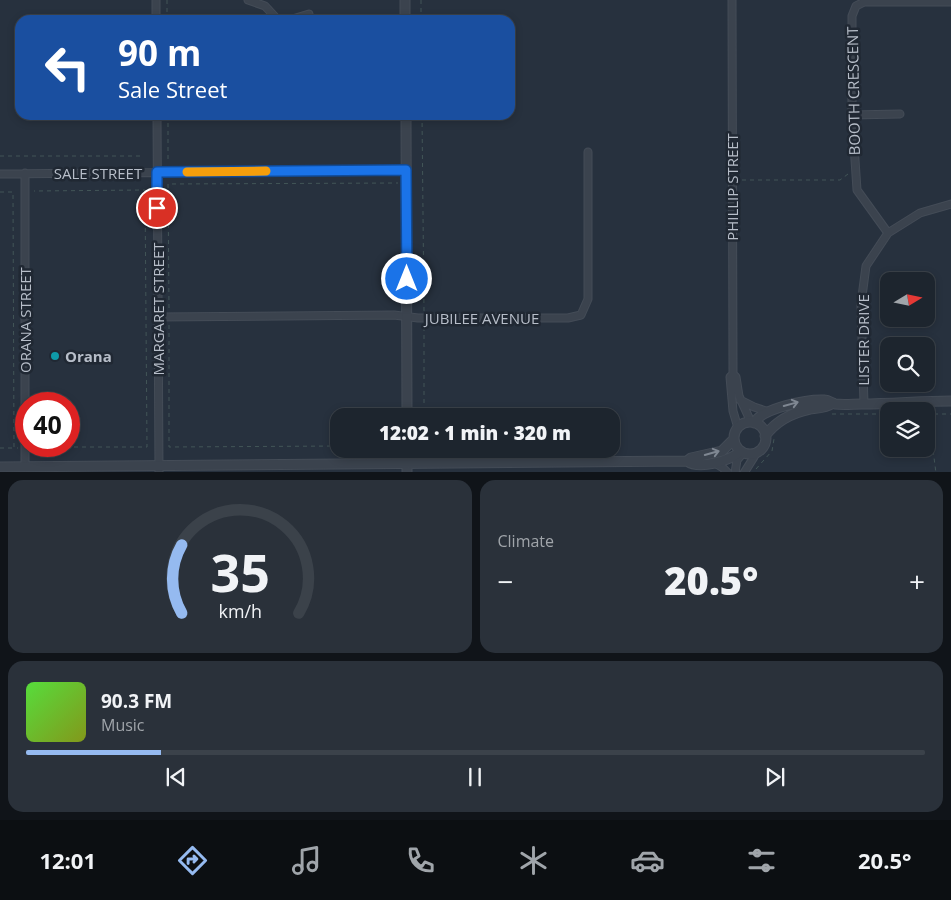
<!DOCTYPE html>
<html lang="en">
<head>
<meta charset="utf-8">
<style>
	:root { --surface:#1d252e; --page:#2a313a; --text:#f1f3f6; --muted:#a0a5aa; --line:#3b424a; --accent:#95baf0 }
	body { margin:0; font-family:"Open Sans",sans-serif; background:var(--page); color:var(--text); height:100vh; display:flex; flex-direction:column; font-size:19px; white-space:nowrap }
	* { box-sizing:border-box; margin:0 }
	p { font-size:16px; color:var(--muted) }
	.icon { flex:none; width:28px; height:28px; fill:none; stroke:currentColor; stroke-width:2; stroke-linecap:round; stroke-linejoin:round }
	.map { position:relative; height:472px; overflow:hidden }
	.details { display:flex; flex-direction:column; gap:8px; padding:8px; background:#101419; flex:1 }
	.details>* { flex:none }
	.top-card { position:absolute; left:15px; top:15px; width:500px; height:105px; border-radius:15px; box-shadow:0 2px 8px #0003,0 0 0 1px var(--line); background:#1a4fa0; color:#fff; overflow:hidden }
	.needle { width:32px; rotate:80deg }
	.tools { position:absolute; left:880px; top:272px; display:grid; gap:10px }
	.tools a { display:grid; place-items:center; width:55px; height:55px; border-radius:10px; background:var(--surface); box-shadow:0 2px 8px #0003,0 0 0 1px var(--line); font-size:25px }
	.speed { position:absolute; left:15px; top:392px; display:flex; gap:10px; font-size:25px; font-weight:700; text-align:center }
	.speed>* { display:grid; place-content:center; width:65px; height:65px; border-radius:50%; background:var(--surface); box-shadow:0 2px 8px #0003,0 0 0 1px var(--line); line-height:1 }
	.speed .limit { border:8px solid #d22; background:#fff; color:#111 }
	.pin { position:absolute; display:grid; place-items:center; width:42px; height:42px; color:#fff; margin:-21px; border:2px solid #fff; border-radius:50%; box-shadow:0 1px 5px #0007 }
	.me { position:absolute; width:55px; margin:-28px; rotate:0deg; stroke-linejoin:round; filter:drop-shadow(0 0 4px #0008) }
	.turn { display:flex; align-items:center; gap:18px; height:105px; padding:0 20px; font-size:22px }
	.turn .icon { width:65px; height:65px; stroke-width:2.5 }
	.turn b { display:block; font-size:35px; line-height:42px }
	.big { font-size:38px; font-weight:800; line-height:1.1 }
	.details .widget { flex:1; display:flex; flex-direction:column; justify-content:center; gap:8px; min-width:0; padding:0 18px; border-radius:15px; background:var(--page) }
	.details .dial { align-items:center; gap:0 }
	.dial svg { height:130px; overflow:visible; fill:none; stroke:var(--line); stroke-width:7; stroke-linecap:round; text-anchor:middle }
	.dial text { fill:var(--text); stroke:none }
	.song { display:flex; align-items:center; gap:15px }
	.cover { width:60px; height:60px; border-radius:8px; background:linear-gradient(135deg,hsl(110 70% 55%),hsl(70 70% 35%)) }
	.played { height:5px; border-radius:2px; background:linear-gradient(90deg,var(--accent) 15%,var(--line) 15%) }
	.keys { display:flex; justify-content:space-around; direction:ltr }
	.heat { display:flex; justify-content:space-between; align-items:center; font-size:28px; direction:ltr }
	.details .tiles { flex:1; display:grid; gap:8px; grid-template-columns:1fr 1fr }
	.widget:last-child { grid-column:span 2 }
	.trip { position:absolute; left:330px; top:408px; width:290px; height:50px; border-radius:15px; background:var(--surface); box-shadow:0 2px 8px #0003,0 0 0 1px var(--line); font-weight:800; line-height:50px; text-align:center }
	.tabs { display:flex; height:80px; justify-content:space-around; align-items:center; background:#0c0f12; color:var(--muted) }
	.tabs .icon { width:35px; height:35px }
	.tabs .on { color:var(--accent) }
	.tabs b { font-size:22px; color:var(--text) }
	.map>svg:first-child { display:block }
</style>
</head>
<body>
<div class="map">
<svg width="951" height="473" viewBox="0 0 951 473">
	<rect width="100%" height="100%" fill="#27313e"/>
	<g fill="none" stroke-linecap="round" stroke-linejoin="round">
		<defs>
			<path id="minor" d="M156 0V20
				M248 0 265 6 278 20
				M732 0 733 374 730 377 733 411 738 428
				M289 20 309 14
				M157 115 159 473
				M852 115 900 114
				M25 173V466
				M0 174 406 170
				M888 233 857 190 852 115V16L856 6 864 2H951
				M158 317 394 315 418 318H568L581 315 588 299V152
				M733 374 736 377 739 396 751 422
				M740 400 754 407 769 412
				M864 404 861 304 866 266 888 233 920 213 951 204
				M715 463 723 468 728 473
				M735 473 737 460 743 453
				M744 473 754 457 756 453"/>
			<path id="tertiary" d="M405 0V20
				M406 115 407 416
				M734 438a16 16 0 1 1 32 0a16 16 0 1 1-32 0Z
				M754 423C762 408 808 399 825 400 829 400 831 403 835 404 844 405 853 404 862 404 892 404 921 401 951 401
				M765 436C776 421 791 413 810 409 818 408 826 408 833 403
				M407 449V473
				M687 461 691 458 722 451 734 439
				M0 467 687 461C699 470 730 461 741 451"/>
		</defs>
		<!-- minor casing -->
		<use href="#minor" stroke="#444c57" stroke-width="9"/>
		<!-- tertiary casing -->
		<use href="#tertiary" stroke="#444c57" stroke-width="11"/>
		<!-- path -->
		<path stroke="#425557" stroke-width="1" stroke-dasharray="4 4" stroke-linecap="butt" d="M167 0V20
			M421 0V20
			M168 115V161
			M422 115 424 311
			M0 156H144
			M742 180H840L848 174
			M0 192H13L14 448H18
			M169 308 168 184 398 183
			M169 325V447L339 446
			M424 327V416
			M928 411 936 473
			M832 414H889
			M926 414H951
			M34 447H147L145 190 34 191
			M0 448H14
			M391 449V455
			M424 449V453
			M756 469 772 451 774 439"/>
		<!-- minor -->
		<use href="#minor" stroke="#3b434e" stroke-width="7"/>
		<!-- tertiary -->
		<use href="#tertiary" stroke="#3b434e" stroke-width="9"/>
	</g>
	<!-- one-way arrows -->
	<defs><path id="oneway-shaft" d="M-6 0H5M1.5-3L5.5 0L1.5 3" fill="none" stroke-width="1.6" stroke-linecap="round" stroke-linejoin="round" transform="scale(1.25)"/></defs>
	<g stroke="#7f8792">
		<use href="#oneway-shaft" transform="translate(791 404) rotate(-15)"/>
		<use href="#oneway-shaft" transform="translate(712 453) rotate(-16)"/>
	</g>
	<g fill="none" stroke-linecap="round" stroke-linejoin="round">
		<defs>
			<path id="route" d="M157 208V172L406 170 407 279"/>
		</defs>
		<!-- route casing -->
		<use href="#route" stroke="#114b97" stroke-width="12"/>
		<!-- route -->
		<use href="#route" stroke="#1a73e8" stroke-width="9"/>
		<!-- slow -->
		<path stroke="#f59e0b" stroke-width="9" d="M187 172 266 171"/>
	</g>
	<!-- markers -->
	<circle fill="#0f9aa8" stroke="#202833" stroke-width="2" cx="55" cy="356" r="5"/>
	<g text-anchor="middle" dominant-baseline="central" stroke-width="5" stroke-linejoin="round" paint-order="stroke">
		<!-- street labels -->
		<g font-size="15" fill="#b7bec9" stroke="#202833">
			<text transform="translate(853 91) rotate(-91)">BOOTH CRESCENT</text>
			<text x="98" y="173">SALE STREET</text>
			<text transform="translate(732 187) rotate(-90)">PHILLIP STREET</text>
			<text transform="translate(158 309) rotate(-90)">MARGARET STREET</text>
			<text x="482" y="318">JUBILEE AVENUE</text>
			<text transform="translate(25 320) rotate(-90)">ORANA STREET</text>
			<text transform="translate(863 340) rotate(-90)">LISTER DRIVE</text>
		</g>
		<!-- poi labels -->
		<g font-size="15" font-weight="bold" fill="#b7bec9" stroke="#202833" text-anchor="start">
			<text x="65" y="356">Orana</text>
		</g>
	</g>
</svg>
<div class="tools">
<a><svg class="needle" viewBox="-14 -14 28 28"><path d="M0-13l5 13h-10z" fill="#e53935"/><path d="M0 13l5-13h-10z" fill="#a0a5aa"/></svg></a>
<a><svg class="icon" aria-label="search" viewBox="0 0 24 24"><circle cx="10" cy="10" r="6"/><path d="M15 15l6 6"/></svg></a>
<a><svg class="icon" aria-label="layers" viewBox="0 0 24 24"><path d="M12 4l9 5-9 5-9-5zM3 14l9 5 9-5"/></svg></a>
</div>
<div class="speed"><div class="limit">40</div></div>
<div class="pin" style="left:157px;top:208px;background:#d93025"><svg class="icon" aria-label="arrive" viewBox="0 0 24 24"><path d="M6 21V4h12l-3 4 3 4H6"/></svg></div>
<svg class="me" style="left:407px;top:279px" viewBox="-20 -20 40 40"><circle r="17" fill="#1a73e8" stroke="#fff" stroke-width="3"/><path d="M0-11L8 9 0 5-8 9z" fill="#fff"/></svg>
<div class="trip">12:02 · 1 min · 320 m</div>
<div class="top-card">
<div class="turn"><svg class="icon" aria-label="left" viewBox="0 0 24 24"><path d="M17 20v-9H6M10 6l-5 5 5 5"/></svg><div><b>90 m</b>Sale Street</div></div>
</div>
</div>
<section class="details">
<div class="tiles">
<div class="widget dial"><svg viewBox="0 0 100 80">
<path d="M14 69A42 42 0 1 1 86 69"/>
<path d="M14 69A42 42 0 0 1 14 27" stroke="#95baf0"/>
<text x="50" y="56" font-size="32" font-weight="700">35</text>
<text x="50" y="72" font-size="11">km/h</text>
</svg></div>
<div class="widget"><p>Climate</p>
<div class="heat"><a>−</a><b class="big">20.5°</b><a>+</a></div>
</div>
<div class="widget">
<div class="song"><i class="cover"></i><div><b>90.3 FM</b><p>Music</p></div></div>
<div class="played"></div>
<div class="keys"><svg class="icon" aria-label="previous" viewBox="0 0 24 24"><path d="M18 5L8 12l10 7zM5 5v14"/></svg><svg class="icon" aria-label="pause" viewBox="0 0 24 24"><path d="M8 5v14M16 5v14"/></svg><svg class="icon" aria-label="next" viewBox="0 0 24 24"><path d="M6 5l10 7-10 7zM19 5v14"/></svg></div>
</div>
</div>
</section>
<nav class="tabs">
<b>12:01</b>
<svg class="icon on" aria-label="directions" viewBox="0 0 24 24"><path d="M12 3l9 9-9 9-9-9zM9 14v-3h6M13 9l2 2-2 2"/></svg>
<svg class="icon" aria-label="music" viewBox="0 0 24 24"><path d="M9 18V5l10-2v13"/><circle cx="6" cy="18" r="3"/><circle cx="16" cy="16" r="3"/></svg>
<svg class="icon" aria-label="phone" viewBox="0 0 24 24"><path d="M5 4h4l2 5-3 2q2 4 5 5l2-3 5 2v4C11 20 4 13 5 4z"/></svg>
<svg class="icon" aria-label="climate" viewBox="0 0 24 24"><path d="M12 3v18M4 7l16 10M4 17L20 7"/></svg>
<svg class="icon" aria-label="car" viewBox="0 0 24 24"><path d="M5 17H2v-5l4-1 3-4h7l3 4 3 1v5h-3M9 17h6M6 11h13"/><circle cx="7" cy="17" r="2"/><circle cx="17" cy="17" r="2"/></svg>
<svg class="icon" aria-label="filters" viewBox="0 0 24 24"><path d="M4 7h16M4 17h16"/><circle cx="9" cy="7" r="2"/><circle cx="15" cy="17" r="2"/></svg>
<b>20.5°</b>
</nav>
</body>
</html>
